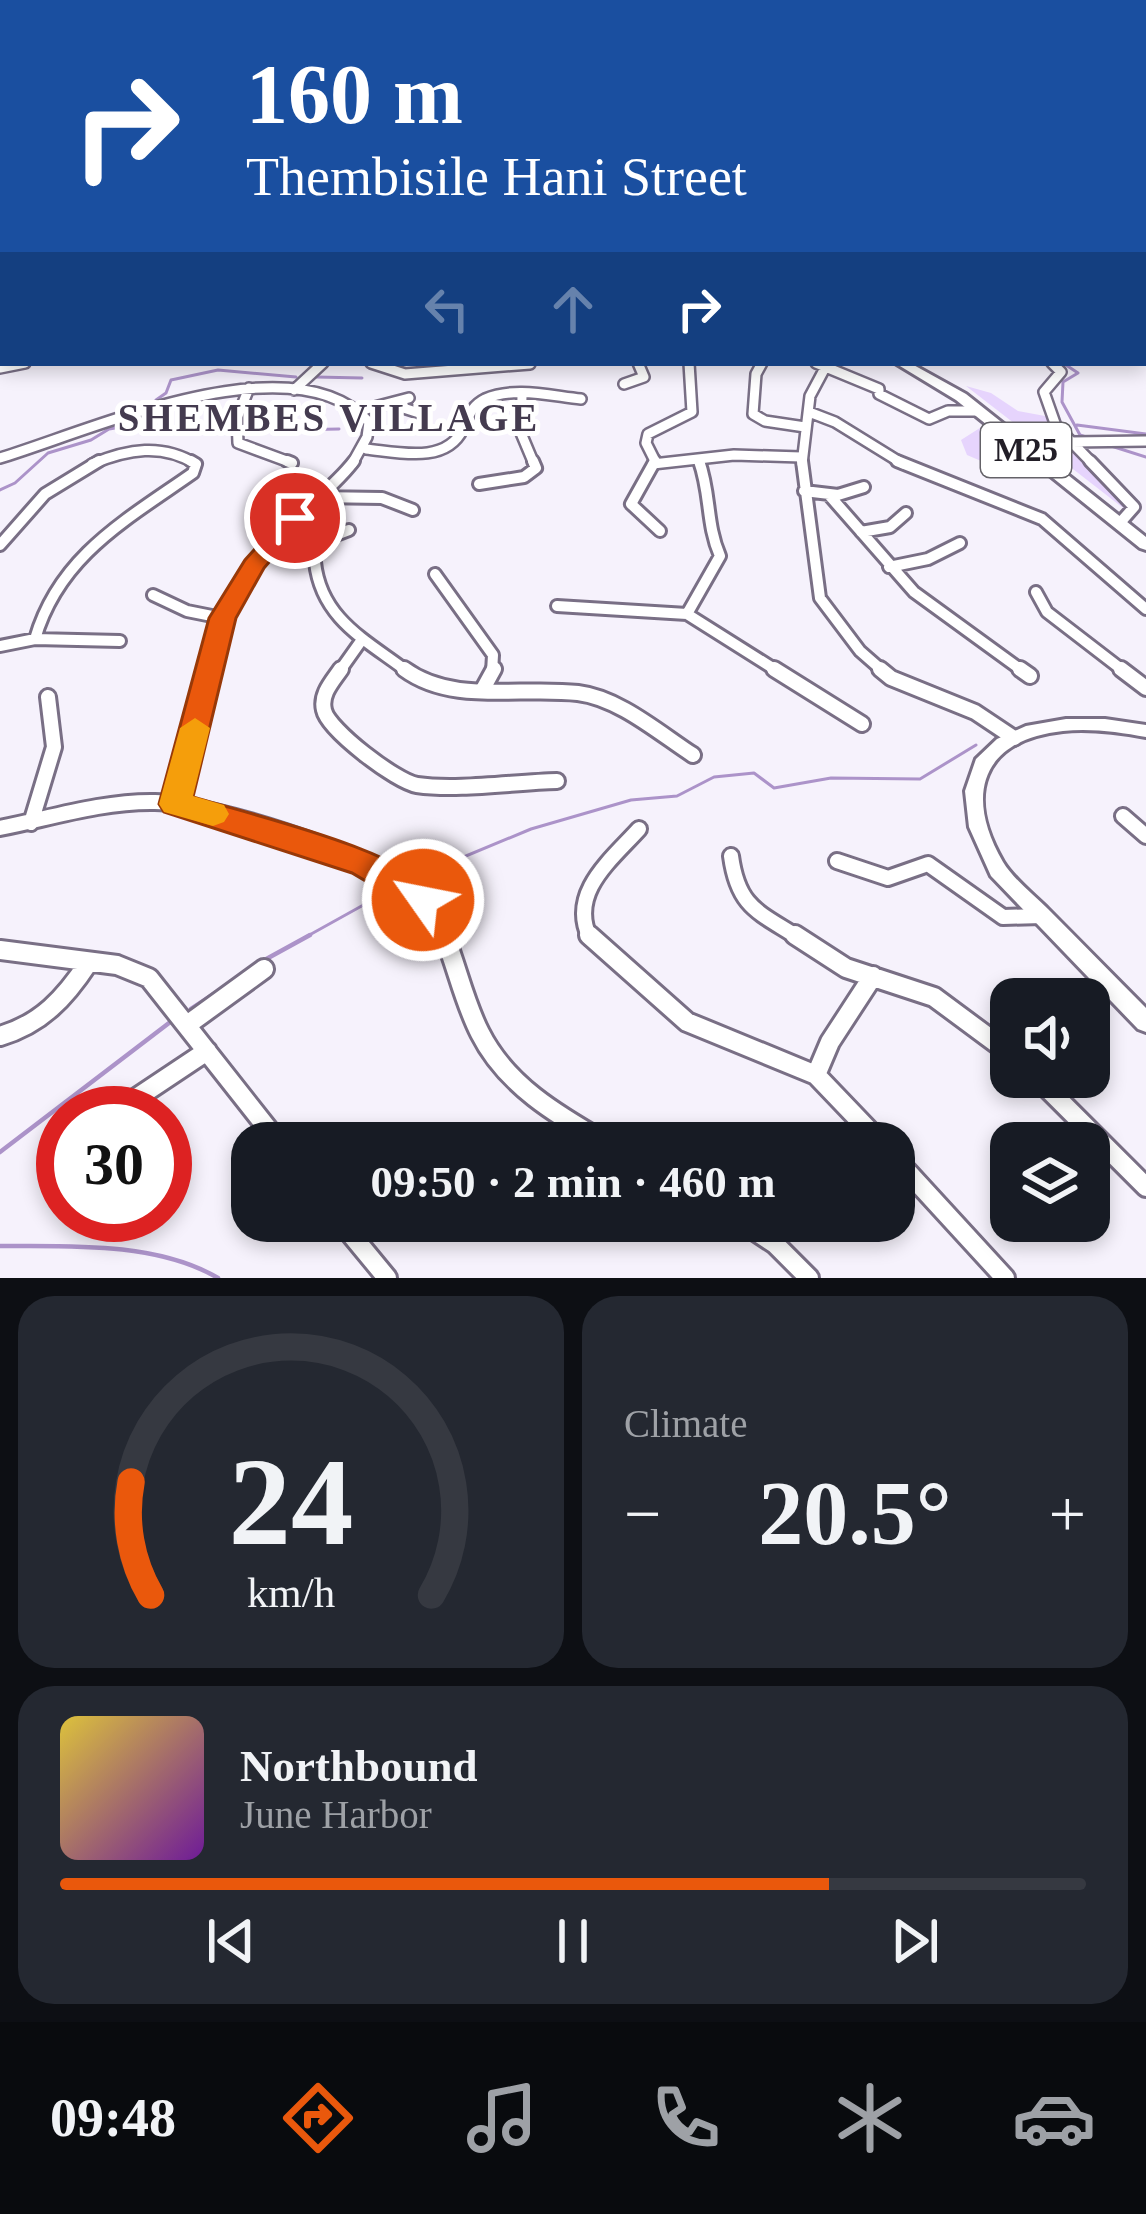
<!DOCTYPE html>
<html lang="en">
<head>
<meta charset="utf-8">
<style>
	:root { --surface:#171b24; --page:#242831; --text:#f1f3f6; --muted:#9ea1a6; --line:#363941; --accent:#ea580c }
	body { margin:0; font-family:Georgia,serif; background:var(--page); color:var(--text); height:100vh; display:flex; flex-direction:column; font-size:45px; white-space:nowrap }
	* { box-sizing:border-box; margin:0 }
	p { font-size:39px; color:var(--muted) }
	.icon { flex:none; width:66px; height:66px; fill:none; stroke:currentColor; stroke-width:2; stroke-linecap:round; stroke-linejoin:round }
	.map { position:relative; height:1278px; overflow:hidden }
	.sheet { display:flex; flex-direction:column; gap:18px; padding:18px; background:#0d0f14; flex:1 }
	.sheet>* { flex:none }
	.top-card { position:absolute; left:0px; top:0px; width:1146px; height:366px; box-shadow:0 6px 18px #0003; background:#1a4fa0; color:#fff; overflow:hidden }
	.tools { position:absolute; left:990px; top:978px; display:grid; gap:24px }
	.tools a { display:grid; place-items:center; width:120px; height:120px; border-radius:24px; background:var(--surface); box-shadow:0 6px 18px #0003; font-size:60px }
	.speed { position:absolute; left:36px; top:1086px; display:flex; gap:24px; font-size:60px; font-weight:700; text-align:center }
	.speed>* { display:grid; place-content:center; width:156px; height:156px; border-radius:50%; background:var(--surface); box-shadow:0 6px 18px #0003; line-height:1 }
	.speed .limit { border:18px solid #d22; background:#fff; color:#111 }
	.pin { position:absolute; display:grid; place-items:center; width:102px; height:102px; color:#fff; margin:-51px; border:6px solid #fff; border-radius:50%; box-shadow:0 3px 12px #0007 }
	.me { position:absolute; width:132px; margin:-66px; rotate:303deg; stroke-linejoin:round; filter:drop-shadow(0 0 9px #0008) }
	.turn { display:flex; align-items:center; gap:42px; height:252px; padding:0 48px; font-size:54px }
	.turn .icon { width:156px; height:156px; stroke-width:2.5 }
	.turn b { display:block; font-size:84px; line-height:102px }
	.lanes { display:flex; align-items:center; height:114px; padding:0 48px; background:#0003; justify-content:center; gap:60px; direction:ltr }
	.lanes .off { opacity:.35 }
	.big { font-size:90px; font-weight:600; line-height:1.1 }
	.sheet .widget { flex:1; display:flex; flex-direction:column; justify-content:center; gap:18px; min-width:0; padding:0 42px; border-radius:36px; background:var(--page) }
	.sheet .dial { align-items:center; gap:0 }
	.dial svg { height:312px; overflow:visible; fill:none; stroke:var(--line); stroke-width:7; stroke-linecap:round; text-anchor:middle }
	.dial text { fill:var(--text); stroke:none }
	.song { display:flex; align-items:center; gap:36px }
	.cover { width:144px; height:144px; border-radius:18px; background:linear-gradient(135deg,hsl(50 70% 55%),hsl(280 70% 35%)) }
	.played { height:12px; border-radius:6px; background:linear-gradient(90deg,var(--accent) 75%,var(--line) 75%) }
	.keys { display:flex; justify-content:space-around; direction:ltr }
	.heat { display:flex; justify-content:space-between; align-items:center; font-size:66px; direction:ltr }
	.sheet .tiles { flex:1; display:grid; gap:18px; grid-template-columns:1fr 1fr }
	.widget:last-child { grid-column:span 2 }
	.trip { position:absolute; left:231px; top:1122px; width:684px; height:120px; border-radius:36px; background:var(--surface); box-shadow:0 6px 18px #0003; font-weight:600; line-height:120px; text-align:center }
	.tab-bar { display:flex; height:192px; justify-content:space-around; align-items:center; background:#090b0e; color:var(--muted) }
	.tab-bar .icon { width:84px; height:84px }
	.tab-bar .selected { color:var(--accent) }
	.tab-bar b { font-size:54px; color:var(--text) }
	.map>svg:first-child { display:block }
</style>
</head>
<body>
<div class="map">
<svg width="1146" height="1278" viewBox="0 0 1146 1278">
	<rect width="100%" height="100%" fill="#f6f2fc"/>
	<!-- green -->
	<path fill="#e6d4fd" d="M966 386 991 393 1018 411 1045 416 1128 507 1127 511Z
		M983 426 1031 462 997 459 988 464 967 455 961 440Z"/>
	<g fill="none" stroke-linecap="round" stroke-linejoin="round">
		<!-- stream-far1 -->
		<path stroke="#ac93c9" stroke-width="3" d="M1063 363 1078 373 1063 382 1062 402 1080 435 1089 438
			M316 377 362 378
			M156 400 166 393 171 380 218 370 296 377
			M246 424 289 430 339 429
			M1077 425 1146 434
			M1108 445 1146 457
			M0 490 15 483 48 453 91 440 109 429 141 424 168 429 228 421
			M413 878 531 829 631 800 677 796 714 777 754 773 774 788 831 778 920 779 976 745
			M304 938 394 888"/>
		<!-- stream -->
		<path stroke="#ac93c9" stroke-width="4.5" d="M259 963 310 935
			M191 1009 217 992
			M0 1152 169 1023
			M0 1246C69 1246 157 1242 218 1278"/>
		<!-- river -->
		<path fill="#ac93c9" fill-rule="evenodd" d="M1143 191 1146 192V198L1143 197Z"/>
		<defs>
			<path id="minor-far3" d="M371 363 405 374 530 364
				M762 363 756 374 753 414 765 421 805 427
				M816 363 879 389V394L929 419 948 411H977
				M1052 363 1061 372 1044 392 1056 426 1093 464
				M0 368 25 363
				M624 384 644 377 638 363
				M249 388 237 418 238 443 292 463
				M294 390 323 363
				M522 396 521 433 534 464
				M391 404 419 413
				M359 411 409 398
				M809 412 835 422 903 464
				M1072 442 1146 441
				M366 449C397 452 446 465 463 429 469 416 471 406 485 399 514 386 551 396 581 399
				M0 458C90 431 292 338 369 422L367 437 352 464
				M655 461 646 443 648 434 692 412 689 363
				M92 464C128 449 162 443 196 464
				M653 464 734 455 801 457
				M802 464 810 396 826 366"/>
			<path id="minor-far2" d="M287 461 292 463
				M655 461 631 504 660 531
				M802 461 820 598 860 651 884 672
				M897 461 1042 519 1146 609
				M1090 461 1134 507 1119 524
				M479 484 524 477 536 468 533 461
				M804 491 838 495 864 487
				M829 495 914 592 1024 672
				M317 497 382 498 413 510
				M861 532 890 527 906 513
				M274 539 315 562C321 619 366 640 408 672
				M0 545 45 494 99 461
				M299 549 349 530
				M889 567 928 559 960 543
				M435 574 493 655 492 672
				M1036 592 1047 612 1125 672
				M153 595 187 611 222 618
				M557 606 687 614
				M687 614 779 672
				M687 614 720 556C706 524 711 494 699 461
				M35 639C59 556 126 520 193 473L196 464 191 461
				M0 646 35 639 120 641
				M208 672C222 624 241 577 274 539 298 511 331 491 354 461
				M339 672 361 641"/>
			<path id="minor-far1" d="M341 669C333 681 320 694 324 710 328 730 397 782 417 785 457 791 515 782 557 781
				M404 669C453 705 520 686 578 693 619 698 659 733 693 755
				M774 669 862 724
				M880 669 891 678 975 712 1014 738
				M1020 669 1030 676
				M1121 669 1146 688
				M483 689 494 669
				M175 804 209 669
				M1123 816 1146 836
				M31 823 54 747 48 697
				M0 828C50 818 103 801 155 802 212 804 362 852 408 886 425 899 436 918 446 938
				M731 856C738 908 759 912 799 938
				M837 861 888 878 928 864 1003 917 1042 916
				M590 938C568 893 611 860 639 829"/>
			<path id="minor" d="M444 935C457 967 464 1002 480 1033 506 1085 557 1115 606 1143
				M589 935 687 1022 816 1075 881 1143
				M795 935 846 968 934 997 1011 1054
				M0 950 117 965 149 978 279 1143
				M187 1025 264 969
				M0 1036C41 1024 65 998 88 963
				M816 1075 830 1042 873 976
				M1036 1077 1146 1187
				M114 1113 207 1051
				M894 1157 1005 1278
				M340 1221 387 1278
				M740 1221 775 1244 809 1278"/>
			<path id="tertiary" d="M1066 719H1105L1146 725V737C1119 732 1091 728 1063 731 981 740 964 795 1003 862 1014 880 1034 895 1048 909 1081 942 1113 975 1146 1008V1032L1138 1029 991 876 969 827 965 791 976 759 997 739 1026 726Z"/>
			<path id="primary" d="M0 280H3V287H0Z
				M895 363H910L966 394 1146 537V550L1140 548 956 400Z"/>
		</defs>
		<!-- minor-far3 casing -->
		<use href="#minor-far3" stroke="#796f85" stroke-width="14"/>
		<!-- minor-far2 casing -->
		<use href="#minor-far2" stroke="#796f85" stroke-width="16"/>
		<!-- minor-far1 casing -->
		<use href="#minor-far1" stroke="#796f85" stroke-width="20"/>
		<!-- minor casing -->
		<use href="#minor" stroke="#796f85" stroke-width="24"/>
		<!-- tertiary casing -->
		<use href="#tertiary" stroke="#796f85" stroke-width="6"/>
		<!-- primary casing -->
		<use href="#primary" stroke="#796f85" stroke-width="6"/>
		<!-- minor-far3 -->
		<use href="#minor-far3" stroke="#fff" stroke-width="9"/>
		<!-- minor-far2 -->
		<use href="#minor-far2" stroke="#fff" stroke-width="10"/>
		<!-- minor-far1 -->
		<use href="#minor-far1" stroke="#fff" stroke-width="14"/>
		<!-- minor -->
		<use href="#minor" stroke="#fff" stroke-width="18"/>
		<!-- tertiary -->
		<use href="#tertiary" fill="#fff" fill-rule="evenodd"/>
		<!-- primary -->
		<use href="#primary" fill="#fff" fill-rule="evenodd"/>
	</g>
	<!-- sky -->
	<linearGradient id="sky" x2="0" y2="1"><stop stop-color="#90a7dc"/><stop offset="0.49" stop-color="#fbf9fe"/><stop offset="1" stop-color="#fbf9fe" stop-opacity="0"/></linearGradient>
	<rect width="1146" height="354" fill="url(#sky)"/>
	<!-- route -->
	<path fill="#ea580c" stroke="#983908" stroke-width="3" d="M295 511 307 518 264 568 236 618 193 797C248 814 415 852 440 900L435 910 423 915 352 873 164 812 159 804 209 618 245 560 287 513Z"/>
	<!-- slow -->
	<path fill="#f59e0b" d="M195 718 210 728 193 796 224 805 229 814 224 822 213 826 164 812 159 804 180 728Z"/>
	<g text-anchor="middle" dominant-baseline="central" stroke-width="10" stroke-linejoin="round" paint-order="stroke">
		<!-- shield labels -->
		<rect fill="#fff" stroke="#646268" stroke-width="3" x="981" y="423" width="90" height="54" rx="9"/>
		<g font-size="33" font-weight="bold" fill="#221e27">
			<text x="1026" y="450">M25</text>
		</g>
		<!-- far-district labels -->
		<g font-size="39" font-weight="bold" letter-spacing="3" fill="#443b4f" stroke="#fff">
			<text x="329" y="417">SHEMBES VILLAGE</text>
		</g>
	</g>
</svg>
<div class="tools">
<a><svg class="icon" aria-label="sound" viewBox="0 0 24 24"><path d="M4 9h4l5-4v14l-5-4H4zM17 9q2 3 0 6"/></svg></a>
<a><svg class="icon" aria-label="layers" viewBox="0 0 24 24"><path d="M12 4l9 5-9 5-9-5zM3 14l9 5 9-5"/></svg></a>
</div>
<div class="speed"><div class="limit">30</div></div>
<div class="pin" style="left:295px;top:518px;background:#d93025"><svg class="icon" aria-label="arrive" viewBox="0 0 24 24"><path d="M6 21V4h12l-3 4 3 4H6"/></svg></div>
<svg class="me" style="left:423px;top:900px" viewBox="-20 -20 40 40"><circle r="17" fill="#ea580c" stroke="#fff" stroke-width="3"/><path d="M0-11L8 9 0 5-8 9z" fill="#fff"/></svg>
<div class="trip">09:50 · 2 min · 460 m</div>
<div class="top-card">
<div class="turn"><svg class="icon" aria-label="right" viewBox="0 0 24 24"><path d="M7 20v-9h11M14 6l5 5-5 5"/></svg><div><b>160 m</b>Thembisile Hani Street</div></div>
<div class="lanes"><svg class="icon off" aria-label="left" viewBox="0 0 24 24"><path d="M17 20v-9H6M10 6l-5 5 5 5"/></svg><svg class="icon off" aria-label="ahead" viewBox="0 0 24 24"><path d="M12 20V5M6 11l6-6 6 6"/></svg><svg class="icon" aria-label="right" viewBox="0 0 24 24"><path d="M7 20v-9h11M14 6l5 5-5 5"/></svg></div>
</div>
</div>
<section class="sheet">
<div class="tiles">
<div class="widget dial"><svg viewBox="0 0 100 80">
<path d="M14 69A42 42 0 1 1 86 69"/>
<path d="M14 69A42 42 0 0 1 9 40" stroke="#ea580c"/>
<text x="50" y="56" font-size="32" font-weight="700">24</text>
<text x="50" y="72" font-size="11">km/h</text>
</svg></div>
<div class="widget"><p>Climate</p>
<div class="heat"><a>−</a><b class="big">20.5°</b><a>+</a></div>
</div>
<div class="widget">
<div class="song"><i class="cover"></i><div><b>Northbound</b><p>June Harbor</p></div></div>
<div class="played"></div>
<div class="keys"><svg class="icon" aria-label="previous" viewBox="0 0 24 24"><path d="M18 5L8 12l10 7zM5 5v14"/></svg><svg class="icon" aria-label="pause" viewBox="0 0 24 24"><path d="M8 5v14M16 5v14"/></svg><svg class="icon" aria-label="next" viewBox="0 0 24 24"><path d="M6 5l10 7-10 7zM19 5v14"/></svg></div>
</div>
</div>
</section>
<nav class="tab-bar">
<b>09:48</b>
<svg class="icon selected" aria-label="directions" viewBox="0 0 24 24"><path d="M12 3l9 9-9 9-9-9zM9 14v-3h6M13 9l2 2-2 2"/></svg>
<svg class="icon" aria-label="music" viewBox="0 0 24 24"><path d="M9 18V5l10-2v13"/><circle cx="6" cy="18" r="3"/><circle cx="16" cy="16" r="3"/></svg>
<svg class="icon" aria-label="phone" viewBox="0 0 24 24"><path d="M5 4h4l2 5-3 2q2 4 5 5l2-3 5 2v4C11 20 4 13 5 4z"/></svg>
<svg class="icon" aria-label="climate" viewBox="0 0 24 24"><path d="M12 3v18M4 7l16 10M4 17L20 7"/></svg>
<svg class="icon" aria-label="car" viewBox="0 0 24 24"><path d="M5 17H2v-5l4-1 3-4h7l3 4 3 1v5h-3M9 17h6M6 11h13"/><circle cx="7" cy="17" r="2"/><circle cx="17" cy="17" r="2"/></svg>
</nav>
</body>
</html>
